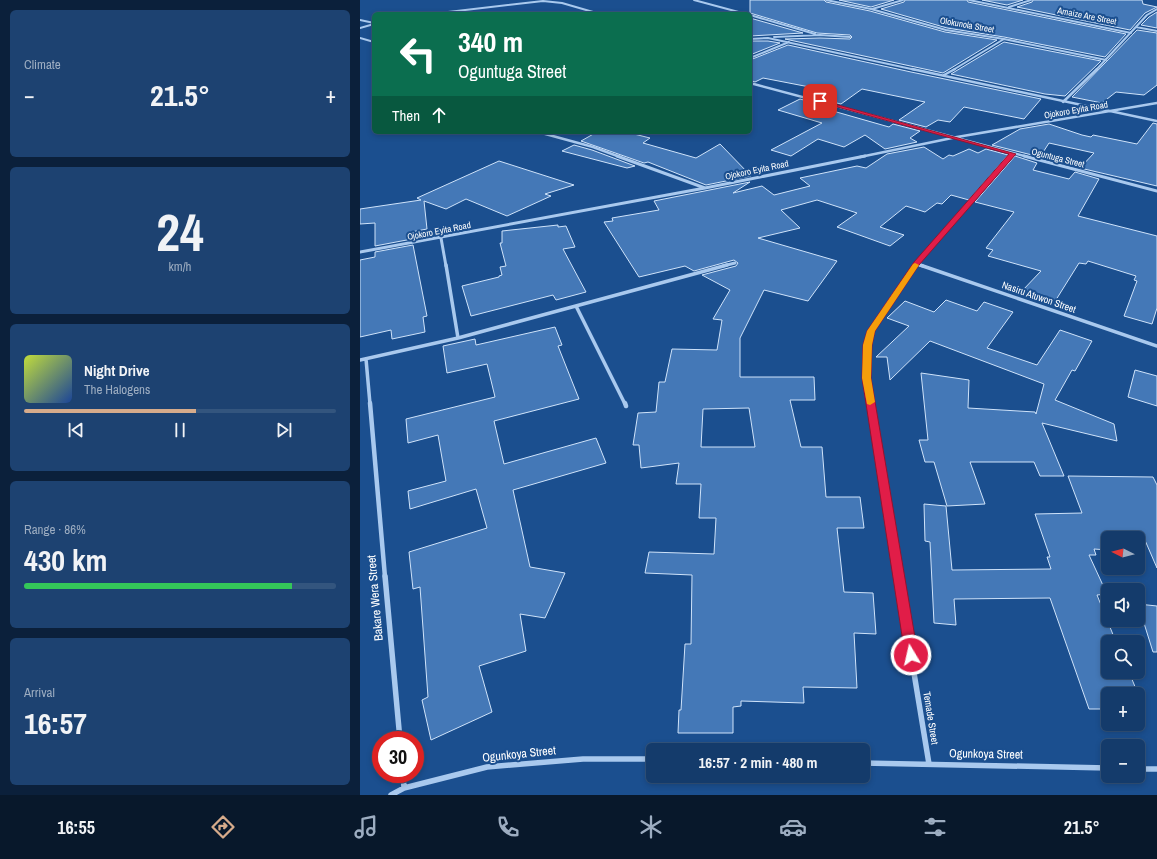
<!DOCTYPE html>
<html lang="en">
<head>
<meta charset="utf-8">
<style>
	:root { --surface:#143b6b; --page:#1d4271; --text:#f1f3f6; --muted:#9dadc1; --line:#33557e; --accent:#d6ab8b }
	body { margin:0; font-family:"Archivo Narrow",sans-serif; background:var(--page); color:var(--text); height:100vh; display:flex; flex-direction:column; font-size:15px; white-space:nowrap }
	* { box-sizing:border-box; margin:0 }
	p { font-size:13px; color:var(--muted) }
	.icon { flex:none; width:22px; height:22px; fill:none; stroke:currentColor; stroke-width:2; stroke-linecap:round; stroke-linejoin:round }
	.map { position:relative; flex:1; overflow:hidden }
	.details { display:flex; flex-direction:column; gap:10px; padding:10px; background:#0b203b; width:360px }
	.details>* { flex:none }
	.top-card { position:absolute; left:12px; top:12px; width:380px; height:122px; border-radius:6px; box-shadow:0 2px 6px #0003,0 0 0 1px var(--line); background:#0b6e4f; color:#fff; overflow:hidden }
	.needle { width:26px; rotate:276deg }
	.buttons { position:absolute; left:741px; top:531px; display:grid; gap:8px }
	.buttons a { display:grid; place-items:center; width:44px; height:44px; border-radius:6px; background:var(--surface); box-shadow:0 2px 6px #0003,0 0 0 1px var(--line); font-size:20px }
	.speed { position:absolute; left:12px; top:731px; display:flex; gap:8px; font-size:20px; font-weight:700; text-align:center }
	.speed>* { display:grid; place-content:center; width:52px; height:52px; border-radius:50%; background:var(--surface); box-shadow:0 2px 6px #0003,0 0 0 1px var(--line); line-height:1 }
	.speed .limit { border:6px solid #d22; background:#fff; color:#111 }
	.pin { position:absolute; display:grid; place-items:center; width:34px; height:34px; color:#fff; margin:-17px; border-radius:8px; box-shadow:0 2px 6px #0006 }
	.me { position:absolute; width:44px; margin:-22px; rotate:351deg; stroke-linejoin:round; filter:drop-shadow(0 0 3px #0008) }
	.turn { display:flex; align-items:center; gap:14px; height:84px; padding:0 20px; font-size:18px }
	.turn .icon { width:52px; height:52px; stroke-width:2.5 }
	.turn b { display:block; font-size:28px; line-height:34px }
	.then { display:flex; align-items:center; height:38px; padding:0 20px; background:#0003; gap:8px; font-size:15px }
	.big { font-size:30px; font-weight:700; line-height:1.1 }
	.details .tile { flex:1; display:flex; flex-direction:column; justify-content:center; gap:6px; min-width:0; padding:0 14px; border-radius:6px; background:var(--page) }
	.details .dial { align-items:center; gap:0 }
	.dial b { font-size:52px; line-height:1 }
	.song { display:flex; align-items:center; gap:12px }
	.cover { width:48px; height:48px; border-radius:6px; background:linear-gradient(135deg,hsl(70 70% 55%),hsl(220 70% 35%)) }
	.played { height:4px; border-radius:2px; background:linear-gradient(90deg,var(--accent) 55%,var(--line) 55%) }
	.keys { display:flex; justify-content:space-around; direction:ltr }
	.heat { display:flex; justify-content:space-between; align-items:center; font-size:22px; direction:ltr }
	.charge { height:6px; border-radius:3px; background:linear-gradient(90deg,#34c759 86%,var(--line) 0) }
	.trip { position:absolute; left:286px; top:743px; width:224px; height:40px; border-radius:6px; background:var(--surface); box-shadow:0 2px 6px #0003,0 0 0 1px var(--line); font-weight:700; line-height:40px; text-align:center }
	.menu { display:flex; height:64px; justify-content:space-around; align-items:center; background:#08182b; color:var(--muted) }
	.menu .icon { width:28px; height:28px }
	.menu .on { color:var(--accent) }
	.menu b { font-size:18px; color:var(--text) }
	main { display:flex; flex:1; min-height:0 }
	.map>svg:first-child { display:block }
</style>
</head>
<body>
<main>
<section class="details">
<div class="tile"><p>Climate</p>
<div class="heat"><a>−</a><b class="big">21.5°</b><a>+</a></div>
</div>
<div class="tile dial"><b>24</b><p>km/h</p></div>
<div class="tile">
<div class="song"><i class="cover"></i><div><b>Night Drive</b><p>The Halogens</p></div></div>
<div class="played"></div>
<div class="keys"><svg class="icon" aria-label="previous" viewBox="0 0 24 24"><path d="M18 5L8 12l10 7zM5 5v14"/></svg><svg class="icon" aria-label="pause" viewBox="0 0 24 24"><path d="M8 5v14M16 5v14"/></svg><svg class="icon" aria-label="next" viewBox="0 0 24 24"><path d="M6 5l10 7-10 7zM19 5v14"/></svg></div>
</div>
<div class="tile"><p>Range · 86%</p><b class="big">430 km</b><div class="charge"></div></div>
<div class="tile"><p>Arrival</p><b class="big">16:57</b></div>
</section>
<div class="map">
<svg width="797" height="795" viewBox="0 0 797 795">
	<rect width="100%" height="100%" fill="#1b4f8f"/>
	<!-- building -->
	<path fill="#4478b7" stroke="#cfe3fa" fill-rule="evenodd" d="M390 0H464L466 2 510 11 585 32 637 40 583 73 425 39 460 38 490 39 492 37 490 35 457 33 390 13Z
		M479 0H534L511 7Z
		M545 0H607L608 2 766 34 745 57 644 37 587 28 521 9 544 2Z
		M622 0H663L647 5Z
		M673 0H782L783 4 797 7 785 13 770 30 657 7 672 2Z
		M797 12V28L781 25 789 17Z
		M390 18 443 33 390 36Z
		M777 30 797 33V85L784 95 756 92 742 103 712 97Z
		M390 41H408L420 43 390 55Z
		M644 42 741 61 705 96 685 94 591 74Z
		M428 45 551 72 681 99 664 119 604 107 590 122 578 120 566 127 539 120 565 102 502 89 481 104 448 96 460 89 403 78 395 82 390 80V60Z
		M440 99 476 109 473 111 529 127 533 124 560 131 550 138 557 142 525 149 505 135 484 147 458 139 431 156 411 150 462 123 418 110Z
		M793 123 797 124V186L720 168 734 153 689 143 680 157 632 145 660 129 689 124 722 135 731 137 733 135 777 144Z
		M237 132H266L290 138 283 143 336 158 360 144 391 176 346 185 288 162 284 163 221 141Z
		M214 145 232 150 275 166 267 168 202 151Z
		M564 147 583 159 589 155 593 156 609 149 618 153 626 149 648 155 609 200 591 195 582 204 577 203 565 212 546 206 520 227 544 235 530 246 477 227 497 213 457 200 421 210 440 228 398 238 477 261 448 301 404 290 380 338V377H454L455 400H430L441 447H462L466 497H500L504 528H477L484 592 513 593 516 634 494 633 497 688 443 687 444 703 381 701V706L373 707V733H318L319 710H321L325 644H331L332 575 285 573 289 552 354 554 356 518H339L341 484H316L319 463 281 468 279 445H273L278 413 296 412 299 382H305L312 349 357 350 362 320 353 319 370 290 342 275 376 266 378 263 374 260 334 271 325 266 279 277 244 222 253 221 252 218 299 210 294 201 390 182 373 193 402 186 414 195 450 186 440 178 497 166 506 168 527 154ZM389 408 395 447H341L343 409Z
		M655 156 677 163 673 170 709 179 715 172 739 179 718 216 797 236V308L792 324 764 316 777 281 774 280 776 276 728 261 726 264 719 263 694 303 662 291 681 271 628 256 633 250 626 248 654 212 615 202Z
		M139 161 214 185 185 194 191 196 147 216 106 199 86 209 64 201 67 229 51 232 52 239 15 246V223L0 224V209L61 200 57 198Z
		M198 225V227L206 226 215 247 203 249 226 292 196 300 193 295 111 316 102 286 139 277V276L142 275 140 267 146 266 140 243H142V231Z
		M53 245 67 316 63 317 65 332 32 339 31 330 0 337V260L15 257V252Z
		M586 300 617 311 624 302 653 312 627 348 677 365 700 330 732 341 715 371 712 370 695 400 754 424 757 441 682 423 704 476H680L674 462H610L625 504 587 506 574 462H565L559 440H568L561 373 609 380 608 408 675 412 676 414 684 384 570 341 530 380 527 357H516L549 326 527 318 545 301 574 312Z
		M195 327 202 345 198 346 219 399 134 421 144 464 236 438 246 463 153 490 170 567 205 573 185 618 160 614 166 651 119 666 132 712 71 740 62 700 68 697 60 587 53 589 49 552 127 528 116 489 50 509 48 491 86 481 78 435 48 443 46 419 135 397 127 364 87 373 83 346 115 339 116 345Z
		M775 370 797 376V406L768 397Z
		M708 476 793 477 797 485V568L784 538H748V550L734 549 736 555H729L747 594 737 595 756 642H748V672H769L778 694H748V709H729L690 598 594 599 596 625 574 623 570 542 565 541 564 504 586 506 592 570 691 569 687 557H690L675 514 722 513Z
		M778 604 797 606V652H793Z"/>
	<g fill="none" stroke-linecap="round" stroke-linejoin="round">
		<!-- street-far5 -->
		<path stroke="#a9c9ee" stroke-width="2" d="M334 0 386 14
			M466 0 511 9 586 30 644 39 746 60
			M609 0 771 33
			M649 7 671 0
			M512 9 543 0
			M71 14 183 1 202 3 240 14
			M390 15 455 34
			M0 20 14 23
			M776 27 797 31
			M0 28 14 24
			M414 37 460 35 490 37
			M0 38 14 42
			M390 39 408 38 556 70
			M390 58 429 42
			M593 70 644 39
			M736 70 787 15 797 9"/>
		<!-- street-far4 -->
		<path stroke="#a9c9ee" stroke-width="2.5" d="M552 69 797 121
			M584 75 595 69
			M390 83 668 157
			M703 102 737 69
			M178 132 233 147 260 157
			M500 157 597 137 797 103
			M651 157 653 154"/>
		<!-- street-far3 -->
		<path stroke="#a9c9ee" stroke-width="3" d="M257 156 345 188
			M664 156 797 191
			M81 238 86 266
			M0 252 345 188 505 156
			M556 264 563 266
			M363 266 375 263
			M555 266 651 156"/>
		<!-- street-far2 -->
		<path stroke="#a9c9ee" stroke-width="3.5" d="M86 265 98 338
			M560 265 797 346
			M216 306 265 404
			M6 359 10 404
			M0 360 98 338 367 265
			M510 404C507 384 502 349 512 330 523 307 541 286 555 265"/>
		<!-- street-far1 -->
		<path stroke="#a9c9ee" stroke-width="4.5" d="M10 403 25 577
			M265 403 266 406
			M510 403 539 577"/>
		<!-- street -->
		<path stroke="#a9c9ee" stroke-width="5.5" d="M25 576 40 740
			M538 576 569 764
			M503 763 748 768
			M778 769H797
			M43 774 44 788
			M31 795 44 788 127 767 223 759H293"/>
	</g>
	<!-- route -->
	<path fill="#e11d48" stroke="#92132f" d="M460 100 656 154 559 265 515 331 512 345 511 378 558 655 556 659 551 660 547 659 545 655 502 378 503 345 507 331 554 262 649 154 459 102Z"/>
	<!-- slow -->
	<path fill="#f59e0b" d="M555 263 559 265 515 331 512 345 511 378 515 402 510 405 507 404 502 378 503 345 507 331 553 264Z"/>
	<g text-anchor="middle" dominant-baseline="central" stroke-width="4" stroke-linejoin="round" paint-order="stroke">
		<!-- far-street labels -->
		<g font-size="9" fill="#fff" stroke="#1b4f8f">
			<text transform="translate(727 16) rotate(11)">Amaize Are Street</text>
			<text transform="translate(607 25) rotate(10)">Olokunola Street</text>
			<text transform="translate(716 110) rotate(-10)">Ojokoro Eyita Road</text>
			<text transform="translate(698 158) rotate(14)">Oguntuga Street</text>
			<text transform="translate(397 170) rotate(-12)">Ojokoro Eyita Road</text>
			<text transform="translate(79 231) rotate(-11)">Ojokoro Eyita Road</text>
		</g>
		<!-- street labels -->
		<g font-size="10" fill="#fff" stroke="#1b4f8f">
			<text transform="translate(679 297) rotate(19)">Nasiru Atuwon Street</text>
			<text transform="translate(571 718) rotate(81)">Temade Street</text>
		</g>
		<!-- near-street labels -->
		<g font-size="12" fill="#fff" stroke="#1b4f8f">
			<text transform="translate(15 598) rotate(-95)">Bakare Wera Street</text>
			<text transform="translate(159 754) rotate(-6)">Ogunkoya Street</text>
			<text transform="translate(626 754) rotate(1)">Ogunkoya Street</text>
		</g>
	</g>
</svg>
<div class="buttons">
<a><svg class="needle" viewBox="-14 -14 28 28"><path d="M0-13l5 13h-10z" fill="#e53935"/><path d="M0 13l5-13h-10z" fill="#9dadc1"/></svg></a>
<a><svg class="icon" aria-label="sound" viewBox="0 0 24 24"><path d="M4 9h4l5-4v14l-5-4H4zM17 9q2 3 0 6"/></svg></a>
<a><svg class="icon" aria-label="search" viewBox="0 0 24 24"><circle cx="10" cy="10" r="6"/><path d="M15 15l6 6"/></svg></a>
<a>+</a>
<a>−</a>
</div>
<div class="speed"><div class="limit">30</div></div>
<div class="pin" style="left:460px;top:101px;background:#d93025"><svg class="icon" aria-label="arrive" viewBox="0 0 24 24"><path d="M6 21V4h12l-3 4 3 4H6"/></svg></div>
<svg class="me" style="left:551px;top:655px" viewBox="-20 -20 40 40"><circle r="17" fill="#e11d48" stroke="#fff" stroke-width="3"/><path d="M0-11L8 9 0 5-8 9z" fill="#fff"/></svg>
<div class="trip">16:57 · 2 min · 480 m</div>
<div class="top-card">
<div class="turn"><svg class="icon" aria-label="left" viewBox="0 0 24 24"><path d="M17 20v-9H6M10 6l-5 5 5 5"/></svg><div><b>340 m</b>Oguntuga Street</div></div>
<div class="then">Then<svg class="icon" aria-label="ahead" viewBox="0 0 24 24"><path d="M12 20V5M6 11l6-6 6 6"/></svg></div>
</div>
</div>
</main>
<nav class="menu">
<b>16:55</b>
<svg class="icon on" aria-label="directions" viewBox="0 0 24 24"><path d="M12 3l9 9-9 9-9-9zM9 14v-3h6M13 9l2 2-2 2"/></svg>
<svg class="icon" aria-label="music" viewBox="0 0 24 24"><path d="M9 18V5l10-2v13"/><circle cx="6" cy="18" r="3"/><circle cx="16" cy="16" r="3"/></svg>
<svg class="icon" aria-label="phone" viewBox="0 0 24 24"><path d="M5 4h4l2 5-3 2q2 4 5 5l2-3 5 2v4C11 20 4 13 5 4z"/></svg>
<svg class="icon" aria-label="climate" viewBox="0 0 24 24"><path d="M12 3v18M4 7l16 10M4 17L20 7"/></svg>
<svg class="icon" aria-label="car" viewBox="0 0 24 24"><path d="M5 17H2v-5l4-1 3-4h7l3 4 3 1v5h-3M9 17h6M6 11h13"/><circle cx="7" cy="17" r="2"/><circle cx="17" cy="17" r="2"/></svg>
<svg class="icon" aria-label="filters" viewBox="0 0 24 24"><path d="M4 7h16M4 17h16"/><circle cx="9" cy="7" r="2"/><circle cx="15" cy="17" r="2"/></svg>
<b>21.5°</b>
</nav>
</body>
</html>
